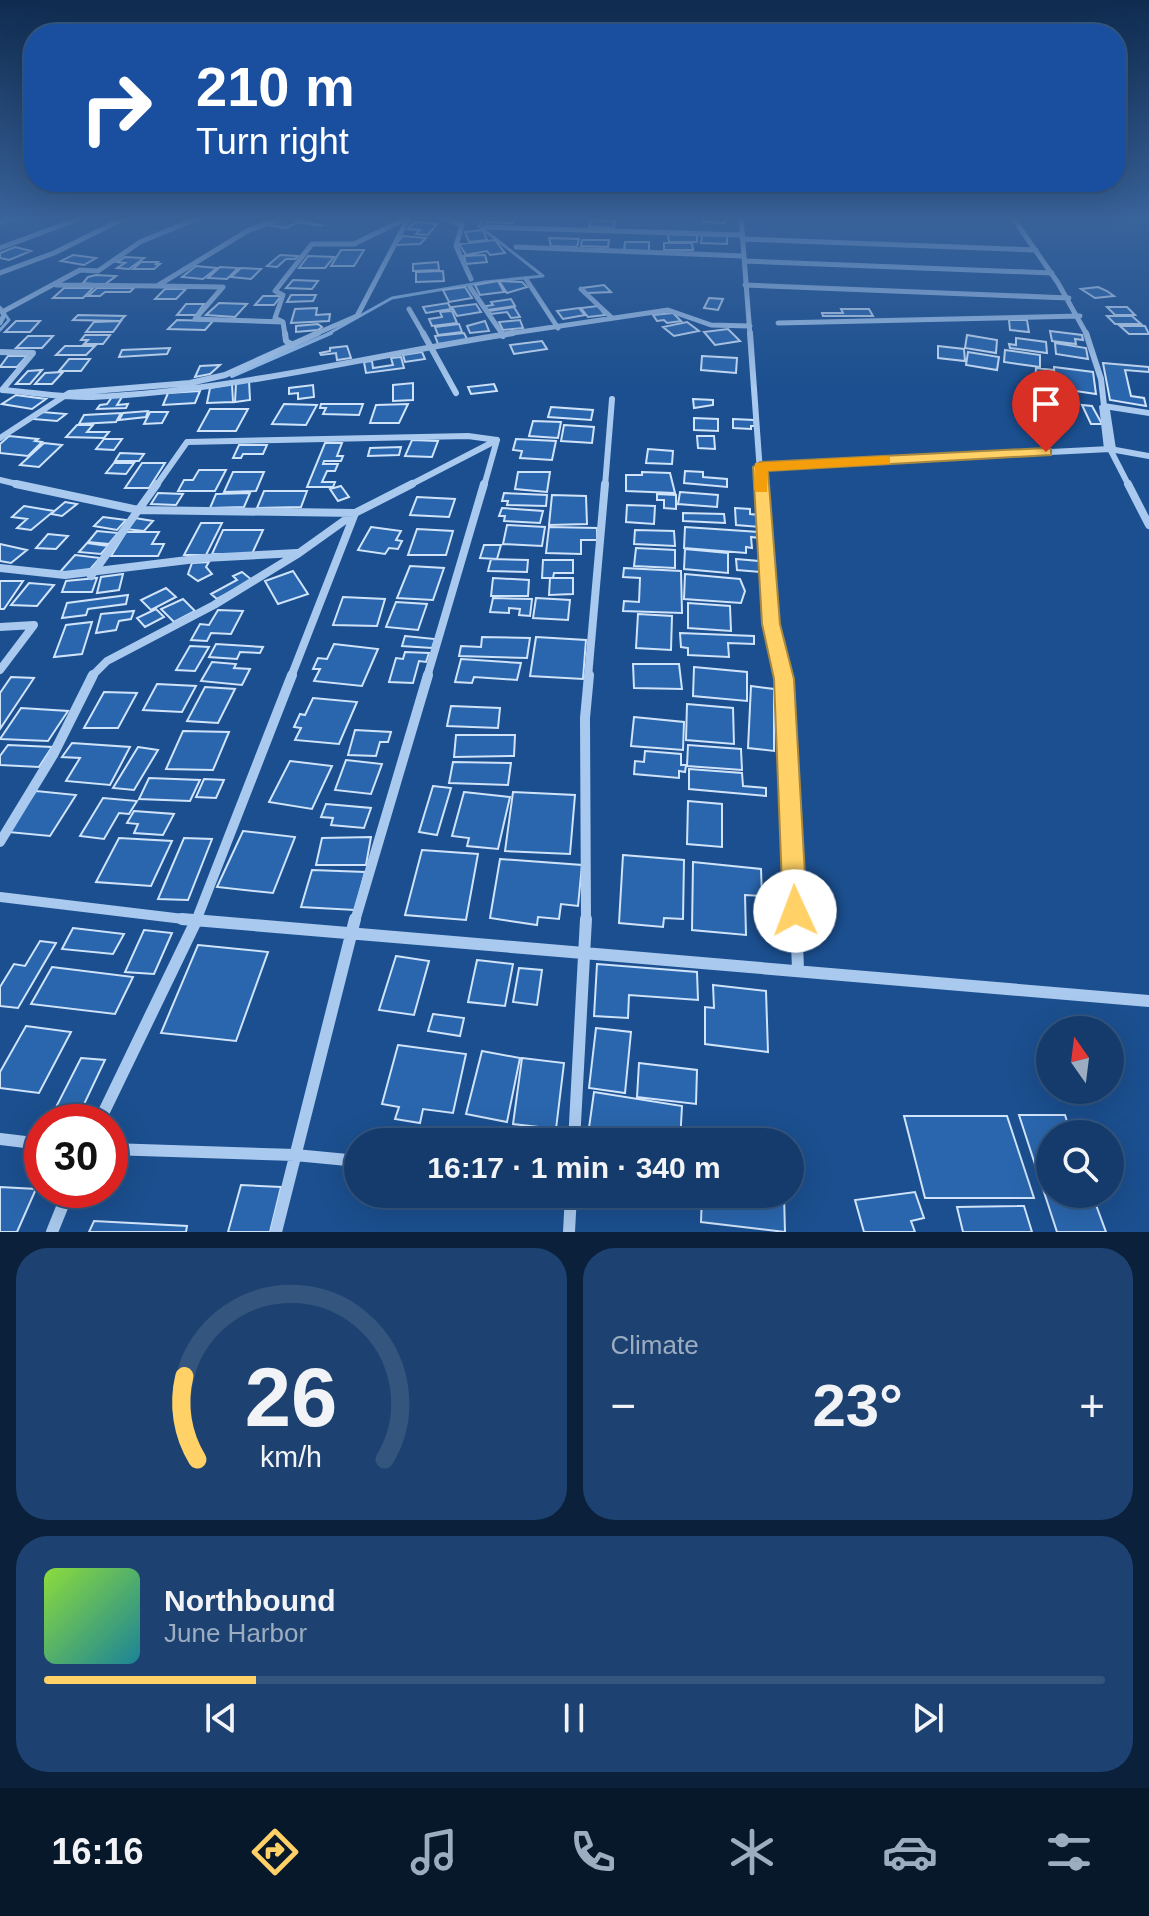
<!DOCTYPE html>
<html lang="en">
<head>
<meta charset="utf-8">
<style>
	:root { --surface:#143b6b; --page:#1d4271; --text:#f1f3f6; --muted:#9dadc1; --line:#33557e; --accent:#ffd166 }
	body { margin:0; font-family:Arial,sans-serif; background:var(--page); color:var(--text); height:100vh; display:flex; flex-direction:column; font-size:30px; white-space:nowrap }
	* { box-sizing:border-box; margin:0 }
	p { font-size:26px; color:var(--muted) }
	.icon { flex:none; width:44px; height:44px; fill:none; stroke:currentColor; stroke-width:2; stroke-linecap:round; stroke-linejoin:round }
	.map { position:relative; height:1232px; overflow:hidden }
	.details { display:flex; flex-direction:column; gap:16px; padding:16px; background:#0b203b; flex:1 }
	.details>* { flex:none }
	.banner { position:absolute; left:24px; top:24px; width:1102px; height:168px; border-radius:32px; box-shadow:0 8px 32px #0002,0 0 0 2px var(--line); background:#1a4fa0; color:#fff; overflow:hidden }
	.needle { width:52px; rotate:346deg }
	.tools { position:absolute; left:1036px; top:1016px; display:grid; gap:16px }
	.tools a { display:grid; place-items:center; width:88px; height:88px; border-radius:50%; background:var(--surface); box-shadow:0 8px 32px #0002,0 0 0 2px var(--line); font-size:40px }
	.speed { position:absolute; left:24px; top:1104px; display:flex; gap:16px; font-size:40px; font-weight:700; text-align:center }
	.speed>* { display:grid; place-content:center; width:104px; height:104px; border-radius:50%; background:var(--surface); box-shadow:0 8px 32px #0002,0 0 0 2px var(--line); line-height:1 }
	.speed .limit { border:12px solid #d22; background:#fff; color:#111 }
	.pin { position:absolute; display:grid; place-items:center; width:68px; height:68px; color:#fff; margin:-82px -34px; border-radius:50% 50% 50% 0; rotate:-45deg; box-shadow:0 0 8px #0007 }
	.pin .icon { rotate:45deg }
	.me { position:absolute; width:88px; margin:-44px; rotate:358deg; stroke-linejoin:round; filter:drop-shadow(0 0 6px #0008) }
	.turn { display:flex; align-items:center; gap:28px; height:168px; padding:0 40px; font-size:36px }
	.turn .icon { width:104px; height:104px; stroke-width:2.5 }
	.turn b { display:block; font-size:56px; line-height:68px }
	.big { font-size:60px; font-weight:800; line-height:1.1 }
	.details .widget { flex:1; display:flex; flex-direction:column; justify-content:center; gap:12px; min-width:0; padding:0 28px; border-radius:32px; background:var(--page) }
	.details .dial { align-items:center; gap:0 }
	.dial svg { height:208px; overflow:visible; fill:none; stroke:var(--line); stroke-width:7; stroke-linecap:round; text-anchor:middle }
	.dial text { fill:var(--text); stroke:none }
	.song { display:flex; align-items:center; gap:24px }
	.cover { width:96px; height:96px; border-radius:12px; background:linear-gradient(135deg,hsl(90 70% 55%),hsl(190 70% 35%)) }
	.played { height:8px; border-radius:4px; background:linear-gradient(90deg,var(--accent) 20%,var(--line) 20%) }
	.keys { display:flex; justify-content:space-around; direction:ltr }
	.heat { display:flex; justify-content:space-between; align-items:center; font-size:44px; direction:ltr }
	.details .tiles { flex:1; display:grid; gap:16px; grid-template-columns:1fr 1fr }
	.widget:last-child { grid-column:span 2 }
	.trip { position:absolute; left:344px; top:1128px; width:460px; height:80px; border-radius:40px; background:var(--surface); box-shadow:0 8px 32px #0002,0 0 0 2px var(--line); font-weight:800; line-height:80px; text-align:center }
	.dock { display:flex; height:128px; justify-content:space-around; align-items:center; background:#08182b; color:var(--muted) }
	.dock .icon { width:56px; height:56px }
	.dock .selected { color:var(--accent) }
	.dock b { font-size:36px; color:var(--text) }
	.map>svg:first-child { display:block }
</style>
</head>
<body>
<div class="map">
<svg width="1149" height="1232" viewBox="0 0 1149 1232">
	<rect width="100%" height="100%" fill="#1b4f8f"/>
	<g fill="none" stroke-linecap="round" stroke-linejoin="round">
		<!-- stream-far1 -->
		<path stroke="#9cc4f0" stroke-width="3" d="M0 307 9 320 0 330
			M326 335 392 298 485 282 543 276 479 226 485 217"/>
		<!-- stream -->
		<path stroke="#9cc4f0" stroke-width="4" d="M232 376 331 333"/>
	</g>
	<!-- building -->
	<path fill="#2a66ad" stroke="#cfe3fa" stroke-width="2" d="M289 217 323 226 298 222 286 228 267 225Z
		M489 217H516L513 223 486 222Z
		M703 217H737L738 219H725V223L703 222Z
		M590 220 615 221 614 228 589 227Z
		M415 222 437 224 428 235 416 234 420 230 408 229Z
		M483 230 487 240 469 242 465 232Z
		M668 234 697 235V242H669Z
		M702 235 727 236V244L701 243Z
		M403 236 426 238 420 244 394 245Z
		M549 238 579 239 577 247 551 246Z
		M495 240 505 253 490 255 487 251 466 255 459 244Z
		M582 240H609L608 247 581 246Z
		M625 242H649V251H624Z
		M664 243H692L693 250H664Z
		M15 247 31 251 9 260 0 258V253Z
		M341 250H364L354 266H331Z
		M73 255 96 258 84 265 61 261Z
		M280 255 298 256 295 259H286L277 267 267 266Z
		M485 255 487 262 466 264 464 256Z
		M308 256 334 257 325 268H299Z
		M125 257 144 258 129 269 117 268 125 263 117 262Z
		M141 262H158L156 264H160L154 269H133Z
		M438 262 439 270 413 271V264Z
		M196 266 217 268 203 279 182 277Z
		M220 267 238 268 227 279 208 278Z
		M241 268 261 269 251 279 231 277Z
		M443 271 444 281 416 282V272Z
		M96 275 116 276 104 285 83 283 88 277Z
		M293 280 318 281 312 289 286 288Z
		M498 281 504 292 480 295 475 285Z
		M499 281 522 282 527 287 507 293Z
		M604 285 611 292 587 293 582 288Z
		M465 287 472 298 449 302 443 290Z
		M1098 287 1107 291 1114 296 1095 298 1081 289Z
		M64 288H93L83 298H53Z
		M97 288H134L130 292H105L100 296H88Z
		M165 289H186L176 299H155Z
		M291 295H316L313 301 287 302Z
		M263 296H281L274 305H255Z
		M709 298 723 299 718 310 704 308Z
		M511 299 515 306 487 310 486 306 493 305 491 302Z
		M219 303 247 304 235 317 206 315Z
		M448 303 451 309 426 313 423 307Z
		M186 304H204L196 315H177Z
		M476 304 481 312 457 316 452 307Z
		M598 306 605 315 588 317 581 308Z
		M514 307 520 317 511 318 507 312 491 314 489 311Z
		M1107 307H1127L1135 315H1115Z
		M317 308 316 315 330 314 329 321 291 323 295 309Z
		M579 308 585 315 563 319 557 311Z
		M841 309H869L873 316H823L822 313H843Z
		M452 311 457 323 432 326 429 319 442 317 440 312Z
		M673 313 681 321 667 323 664 320 657 321 653 315Z
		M78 315 125 316 120 321 73 320Z
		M1107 316H1132L1141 324H1115Z
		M177 320 213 321 205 330 168 329Z
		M520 320 523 328 503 330 499 322Z
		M1009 320H1027L1029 332 1010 330Z
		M16 321H40L30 332H5Z
		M121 321 113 332H86L94 322Z
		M485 321 489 331 470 333 467 326Z
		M687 322 699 331 674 336 663 327Z
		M318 324 322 327 318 330 296 332V326Z
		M459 324 462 332 438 335 435 327Z
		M1120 326H1145L1149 334H1129Z
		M728 329 740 341 715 345 704 332Z
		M1050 331 1082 335 1083 340 1075 339 1076 344 1052 341Z
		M464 333 468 341 438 344 435 336Z
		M85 335H110L103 344H84L88 340H81Z
		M967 335 997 340 996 353 965 348Z
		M28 336H53L42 348H16Z
		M1016 338 1046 342 1047 353 1010 348 1009 344 1016 345Z
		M542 341 547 349 514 354 510 345Z
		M1055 343 1086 348 1088 359 1056 354Z
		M65 346H95L86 355H56Z
		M347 346 351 358 337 360 336 353 321 355 320 353 330 351V348Z
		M938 346 964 349 965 361 938 358Z
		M170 348 167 354 119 357 122 350Z
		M1005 350 1040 355V367L1004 362Z
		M422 352 425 359 405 362 403 355Z
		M968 352 999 357 997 370 966 365Z
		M8 356H27L17 367H0Z
		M702 356 737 358 736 373 701 370Z
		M401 357 404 368 366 373 364 362 372 361 373 368 393 365 391 358Z
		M69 359H90L81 371H59Z
		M1103 363 1149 367V372L1125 370 1131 396 1144 398 1146 406 1110 400Z
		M220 365 210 374 195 377 200 366Z
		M1054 367 1093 372 1096 394 1055 388Z
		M1036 368 1053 370V386L1035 383Z
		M42 370 30 384H16L28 371Z
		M63 372 52 384H35L45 373Z
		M249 380 250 400 235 402 236 383Z
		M413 383V400L393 401V385Z
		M232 384 233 402 207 403 210 388Z
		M494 384 497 391 471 394 468 387Z
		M313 385 314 397 298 399V393L289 394V388Z
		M200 391 195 403 163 405 168 393Z
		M16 395 46 399 32 409 2 404Z
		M112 397H122L117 405 128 404 126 408 97 409 100 405 107 404Z
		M693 399 713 400V405L694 408Z
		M284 404 317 405 306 425 272 424Z
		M321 404H363L359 415 323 414 326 408H320Z
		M408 404 399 423H370L376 405Z
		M1082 405 1092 406 1102 424H1091Z
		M551 407 593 410 591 420 548 417Z
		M210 409H248L236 431H198Z
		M148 411 146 417 119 420 123 413Z
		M42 412 66 414 57 421 33 419Z
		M150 412H168L162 423 144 424Z
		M121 413 116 422 79 424 84 415Z
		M694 418 718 419V431L694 430Z
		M733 419 754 420 755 426H751V429L733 428Z
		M533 421 561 422 558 438 529 436Z
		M77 425H93L87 432H109L104 438 66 437Z
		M564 425 594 427 592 443 561 441Z
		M9 436 38 439 35 441 42 442 28 456 0 453V444Z
		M697 436H714L715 449 698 448Z
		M104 439H122L114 450 96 449Z
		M516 439 556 441 552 460 520 458 522 451 513 450Z
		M412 440 438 441 432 457 405 456Z
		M44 443 62 445 39 467 20 465Z
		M325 443H342L337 456H343L341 461H324L323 464H338L335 471H327L322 482H335L333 487H307Z
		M239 445H267L263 454H243L241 458H233Z
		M401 447 399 455 368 456 370 448Z
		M648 449 673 451 672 464 646 463Z
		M120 453 144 454 139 461H115Z
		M114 463H134L126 474 106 473Z
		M142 463H165L149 488H125Z
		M199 470H226L215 491H178L184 480H193Z
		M685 471 703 472V477L727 479V487L684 483Z
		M233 472H264L256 491 224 492Z
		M518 472H550L547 492 515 489Z
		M642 472 670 473 675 493 626 491V475H642Z
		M341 486 349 497 338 501 330 489Z
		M264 491H307L301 507 257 508Z
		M680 492 718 495 717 507 678 504Z
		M158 493 183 494 176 505 151 504Z
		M250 493 244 507 210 508 216 494Z
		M504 493 547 495 546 506 507 505 508 501H502Z
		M657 494 676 495V509L664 508V500H657Z
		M552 495 586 496 587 524 549 525Z
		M417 497 455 499 449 517 410 515Z
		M65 502 77 504 62 516 51 514Z
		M627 505 655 506 654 524 626 522Z
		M24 506 54 511 31 530 17 528 27 519 12 517Z
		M502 508 543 511 540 523 504 521 505 516H499Z
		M735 508 750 509V514L759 515 760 527 736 525Z
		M683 513 724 514 725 523 683 521Z
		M103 517 126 520 117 530 94 526Z
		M135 518 153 521 144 531 125 529Z
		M201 523H222L206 555H184Z
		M507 525 545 527 542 546 503 544Z
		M371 527 401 531 396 540 402 541 398 549 389 548 385 554 358 550Z
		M549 527 597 528V540H581V554L546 553Z
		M685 527 759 532 760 538 751 537 752 548 746 547V553L684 548Z
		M417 529 453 531 446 555H408Z
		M223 530H263L252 554H212Z
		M635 530 674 531 675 546 634 544Z
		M97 531 118 533 109 544 88 542Z
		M126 532H159L152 544H164L158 556H111Z
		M48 534 68 536 56 549 36 548Z
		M87 543 108 546 101 554 79 552Z
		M0 544 27 550 11 563 0 561Z
		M484 545H501L497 559 480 558Z
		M636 548 675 550V568L634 566Z
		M685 549 728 553V573L684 569Z
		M75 555 100 558 86 574 60 572Z
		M491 559 528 560 527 572 488 571Z
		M736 559 759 561 760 572 737 570Z
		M543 560H573V573H554L553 578H542Z
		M209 562 206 567 212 574 198 581 188 574 192 563Z
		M410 566 444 568 433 600 397 598Z
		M624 568 681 571 682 613 623 611 624 601 639 602 640 578 623 577Z
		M293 571 308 594 278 604 265 581Z
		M242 572 252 580 217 599 211 594 237 580 233 576Z
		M123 574 119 590 97 593 101 577Z
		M685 574 740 579 745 591 741 603 684 599Z
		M97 578 92 592H62L66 581Z
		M493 578 529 580 528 596H491Z
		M550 578H573V594L549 595Z
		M0 581H23L4 609H0Z
		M29 583 54 585 37 606 11 605Z
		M166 588 176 597 151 610 141 600Z
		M128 595 126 604 88 609 86 615 62 618 67 603Z
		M343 597 385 599 377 626 333 625Z
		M493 598 532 599 530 616 519 615 520 609 509 608V613L490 612Z
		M536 598 570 600 568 620 533 618Z
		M183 599 195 611 174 622 161 609Z
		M396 602 427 604 418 630 386 627Z
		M688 603 730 606 731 631 688 628Z
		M156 609 164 617 145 627 137 618Z
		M218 610 243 611 231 634 211 633 207 641 191 640 200 624 209 625Z
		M134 611 131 619 119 621 116 630 96 633 101 614Z
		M638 614 672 616 671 650 636 648Z
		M92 622 82 654 54 657 66 625Z
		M680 633 754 636V644L728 643 729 657 688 655V648L681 647Z
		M405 636 435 639 432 648 402 646Z
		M482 637 530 638 527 658 459 656 461 646 481 647Z
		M536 637 586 640 583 679 530 676Z
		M216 644 263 647 260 653 240 652 237 659 209 657Z
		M334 644 378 649 362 686 314 681 320 669H313L318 658 327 659Z
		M190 646 209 647 195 671 176 670Z
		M405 652 429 653 426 662 419 661 413 683 389 682 396 658 403 659Z
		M461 659 521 663 517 680 474 677 472 683 455 682Z
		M212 662 236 664 234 668 250 669 242 685 201 681Z
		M633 664H679L682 689 634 688Z
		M694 667 747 672V701L693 696Z
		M11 677 34 678 0 729V693Z
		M157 684 196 686 182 712 143 710Z
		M751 686 774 689V751L748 748Z
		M205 687 235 689 218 723 187 721Z
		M104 692 137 693 118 728H84Z
		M313 698 357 702 339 744 295 740 301 728 294 727 300 714 305 715Z
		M687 704 733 708 734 744 686 740Z
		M451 706 500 708 498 728 447 726Z
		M21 708 68 711 48 741 0 739Z
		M634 717 684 722 683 750 631 746Z
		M355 730 391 732 388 742H380L376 756 348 755Z
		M183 731 229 732 213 770 166 769Z
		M456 735H515L514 756 454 757Z
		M72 743 130 747 110 785 66 781 80 758 62 757Z
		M8 745 52 747 39 767 0 765V756Z
		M688 745 741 749 742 770 687 766Z
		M138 747 158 750 134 790 113 788Z
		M645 751 681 754V765H686L685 772 679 771V778L634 774 635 761 644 762Z
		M346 760 382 764 371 794 335 790Z
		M290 761 332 766 312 809 269 802Z
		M453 762 511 763 508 785 449 783Z
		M689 769 742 773 743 786 766 788V796L689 789Z
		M149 778 200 780 190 801 139 799Z
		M204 779 224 780 216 798 196 797Z
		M433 786 451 788 437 835 419 832Z
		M36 791 76 795 50 836 8 832Z
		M464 792 510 797 498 849 467 846 469 838 452 836Z
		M513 792 575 795 570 854 505 851Z
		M103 798 137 801 129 814 119 813 104 839 80 836Z
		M688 801 722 804V847L687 844Z
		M326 804 371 808 364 828 331 825 333 818 321 817Z
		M134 811 174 814 163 835 134 833 138 824 127 823Z
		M243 831 295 837 273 893 217 887Z
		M371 837 366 865H316L322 838Z
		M119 838 172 841 151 886 96 882Z
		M184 838 212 839 188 900 158 899Z
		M422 850 478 854 466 920 405 915Z
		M623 855 684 860 683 919 664 918 663 927 619 923Z
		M500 859 582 865 578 906 561 904 559 919 538 917 537 925 490 918Z
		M693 862 761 869 762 896 745 895 746 935 692 930Z
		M312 870 365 872 355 910 301 907Z
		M73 928 124 934 113 954 62 949Z
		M144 930 172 933 154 974 125 972Z
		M40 941 56 943 18 1008 0 1006V987L14 964 25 966Z
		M198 945 268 952 236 1041 161 1033Z
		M396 956 429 961 414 1015 379 1010Z
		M477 960 513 964 505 1006 468 1002Z
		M597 964 697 972 698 1000 629 995 628 1018 594 1016Z
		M52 967 133 977 115 1014 31 1004Z
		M519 968 542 970 537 1005 513 1002Z
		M713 985 766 991 768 1052 705 1044V1007L714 1008Z
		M433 1014 464 1018 460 1036 428 1031Z
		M26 1026 71 1032 39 1093 0 1088V1072Z
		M596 1028 631 1032 625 1093 589 1088Z
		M398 1045 466 1054 453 1113 423 1109 420 1123 395 1119 399 1107 382 1104Z
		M482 1051 520 1058 507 1122 466 1114Z
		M81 1058 105 1060 78 1117 52 1115Z
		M522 1058 564 1063 556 1129 513 1124Z
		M639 1063 697 1070 696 1104 637 1097Z
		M594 1092 682 1106 680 1142H587Z
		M1019 1115H1065L1071 1134H1050V1194H1092L1106 1232H1057Z
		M904 1116H1007L1034 1198H925Z
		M241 1185 281 1187 270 1232H228Z
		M0 1187 36 1189 17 1232H0Z
		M915 1192 924 1218 911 1221 915 1232H864L855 1200Z
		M702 1194H784L785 1232 701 1222Z
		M1024 1206 1032 1232H963L957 1207Z
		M94 1221 187 1226 186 1232H89Z"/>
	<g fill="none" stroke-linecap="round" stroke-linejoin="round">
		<!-- minor-far4 -->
		<path stroke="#a9c9ee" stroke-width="5" d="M440 217 462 225 456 246 471 279
			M741 217 750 335
			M989 217 1013 218 1058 283 1087 335
			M0 222 17 217
			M485 227 742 235
			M742 239 1036 250
			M516 247 743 256
			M0 248 84 217
			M744 261 1052 273
			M0 273 54 253 127 217
			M526 279 558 328
			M56 285 157 286
			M745 285 1069 298
			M470 287 503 335
			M581 289 612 318
			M409 309 424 335
			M4 311 80 270 98 271 140 242 201 217
			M283 322 195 319 223 287 157 286 249 230 286 217
			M0 323 4 315 1 310
			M778 323 1080 316
			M285 335 283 322 275 318 283 295 275 291 312 244H354L407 218
			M313 335 357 316 409 217
			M500 335 668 310 711 325 750 326"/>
		<!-- minor-far3 -->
		<path stroke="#a9c9ee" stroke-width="6" d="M285 333 286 341 293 345
			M423 333 456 393
			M501 333 503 336
			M750 333 761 486
			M1086 333 1101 379 1104 406
			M0 352 33 353 2 390C33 392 62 398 93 397 234 391 373 355 513 333
			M0 438 69 393 190 383 225 375 318 333
			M1110 449 1129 486
			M760 467 1110 449 1149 456
			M0 480 25 486
			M156 486 187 442 468 436 497 440
			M408 486 497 440
			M484 486 497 440
			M605 486 612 399"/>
		<!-- minor-far2 -->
		<path stroke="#a9c9ee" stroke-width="8" d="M16 484 138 510 355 513 291 677
			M761 484 771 624 784 677
			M1128 484 1149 525
			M0 568 65 575 204 558 297 553
			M91 576 157 484
			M0 627 34 625 0 670
			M91 677 107 661 214 605 299 553 355 513 412 484
			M427 677 484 484
			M588 677 605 484"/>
		<!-- minor-far1 -->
		<path stroke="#a9c9ee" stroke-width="10" d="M783 675 796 921
			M0 842 53 755 93 675
			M0 897 200 921
			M196 921 292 675
			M355 921 428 675
			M586 921 585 718 589 675"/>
		<!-- minor -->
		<path stroke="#a9c9ee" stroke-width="12" d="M182 919 1149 1001
			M796 919 798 969
			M99 1122 197 919
			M0 1139 42 1144
			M574 1142 586 919
			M110 1149 295 1155 358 1161
			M52 1232 69 1190
			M276 1232 355 919
			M569 1232 571 1194"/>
		<!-- tertiary -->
		<path fill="#a9c9ee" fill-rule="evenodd" d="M1104 403 1149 410V416L1110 410 1116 449 1110 452 1104 449 1099 406Z"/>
	</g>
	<!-- sky -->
	<linearGradient id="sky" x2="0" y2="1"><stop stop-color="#0f2b4f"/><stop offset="0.56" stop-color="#39639b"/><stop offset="1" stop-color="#39639b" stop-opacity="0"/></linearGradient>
	<rect width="1149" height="389" fill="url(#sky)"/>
	<!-- route -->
	<path fill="#ffd166" stroke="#a68842" stroke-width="2" d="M1046 448 1051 449V455L768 471 780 624 794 679 807 911 804 919 795 922 786 919 783 911 774 679 762 624 753 467 760 462Z"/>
	<!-- slow -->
	<path fill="#f59e0b" d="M885 456 890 457V464L768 471 767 492H756L754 489 755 463Z"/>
</svg>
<div class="tools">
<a><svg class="needle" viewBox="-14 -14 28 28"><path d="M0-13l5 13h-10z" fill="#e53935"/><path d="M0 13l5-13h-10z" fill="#9dadc1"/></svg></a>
<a><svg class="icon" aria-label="search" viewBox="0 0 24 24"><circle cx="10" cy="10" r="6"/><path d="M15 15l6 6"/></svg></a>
</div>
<div class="speed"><div class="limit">30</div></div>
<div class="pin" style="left:1046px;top:452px;background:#d93025"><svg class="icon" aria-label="arrive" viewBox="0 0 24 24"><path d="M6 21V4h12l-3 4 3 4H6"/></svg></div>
<svg class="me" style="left:795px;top:911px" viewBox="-20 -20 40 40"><circle r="19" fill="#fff"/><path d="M0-13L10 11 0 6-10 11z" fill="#ffd166"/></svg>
<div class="trip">16:17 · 1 min · 340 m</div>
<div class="banner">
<div class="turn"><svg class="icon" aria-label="right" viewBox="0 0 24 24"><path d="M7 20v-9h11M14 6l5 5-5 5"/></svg><div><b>210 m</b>Turn right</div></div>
</div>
</div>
<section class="details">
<div class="tiles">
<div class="widget dial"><svg viewBox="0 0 100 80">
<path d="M14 69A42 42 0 1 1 86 69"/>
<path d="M14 69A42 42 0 0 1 9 37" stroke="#ffd166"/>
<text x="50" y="56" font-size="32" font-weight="700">26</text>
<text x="50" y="72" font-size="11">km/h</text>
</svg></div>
<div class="widget"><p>Climate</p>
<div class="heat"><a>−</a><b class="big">23°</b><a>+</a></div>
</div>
<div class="widget">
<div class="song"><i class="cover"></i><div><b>Northbound</b><p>June Harbor</p></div></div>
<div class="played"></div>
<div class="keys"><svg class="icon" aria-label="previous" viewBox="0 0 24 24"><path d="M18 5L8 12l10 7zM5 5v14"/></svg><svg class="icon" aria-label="pause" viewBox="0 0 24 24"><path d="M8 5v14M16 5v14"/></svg><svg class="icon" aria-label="next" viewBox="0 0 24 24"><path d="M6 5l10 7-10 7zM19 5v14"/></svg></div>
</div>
</div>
</section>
<nav class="dock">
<b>16:16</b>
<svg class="icon selected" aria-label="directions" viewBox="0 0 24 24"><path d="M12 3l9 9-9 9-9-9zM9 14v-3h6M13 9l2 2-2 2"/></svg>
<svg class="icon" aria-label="music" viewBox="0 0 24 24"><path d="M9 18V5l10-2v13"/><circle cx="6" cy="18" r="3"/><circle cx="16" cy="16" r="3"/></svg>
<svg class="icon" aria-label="phone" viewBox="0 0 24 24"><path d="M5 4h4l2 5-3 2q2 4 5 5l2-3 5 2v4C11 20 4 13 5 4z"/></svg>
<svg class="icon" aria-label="climate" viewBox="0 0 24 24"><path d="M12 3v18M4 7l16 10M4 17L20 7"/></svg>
<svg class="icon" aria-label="car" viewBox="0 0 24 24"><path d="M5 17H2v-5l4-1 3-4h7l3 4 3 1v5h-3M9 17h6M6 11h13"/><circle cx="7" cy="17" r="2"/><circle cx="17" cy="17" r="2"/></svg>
<svg class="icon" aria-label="filters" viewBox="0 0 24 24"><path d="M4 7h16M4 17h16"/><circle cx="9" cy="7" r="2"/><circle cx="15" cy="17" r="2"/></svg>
</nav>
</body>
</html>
